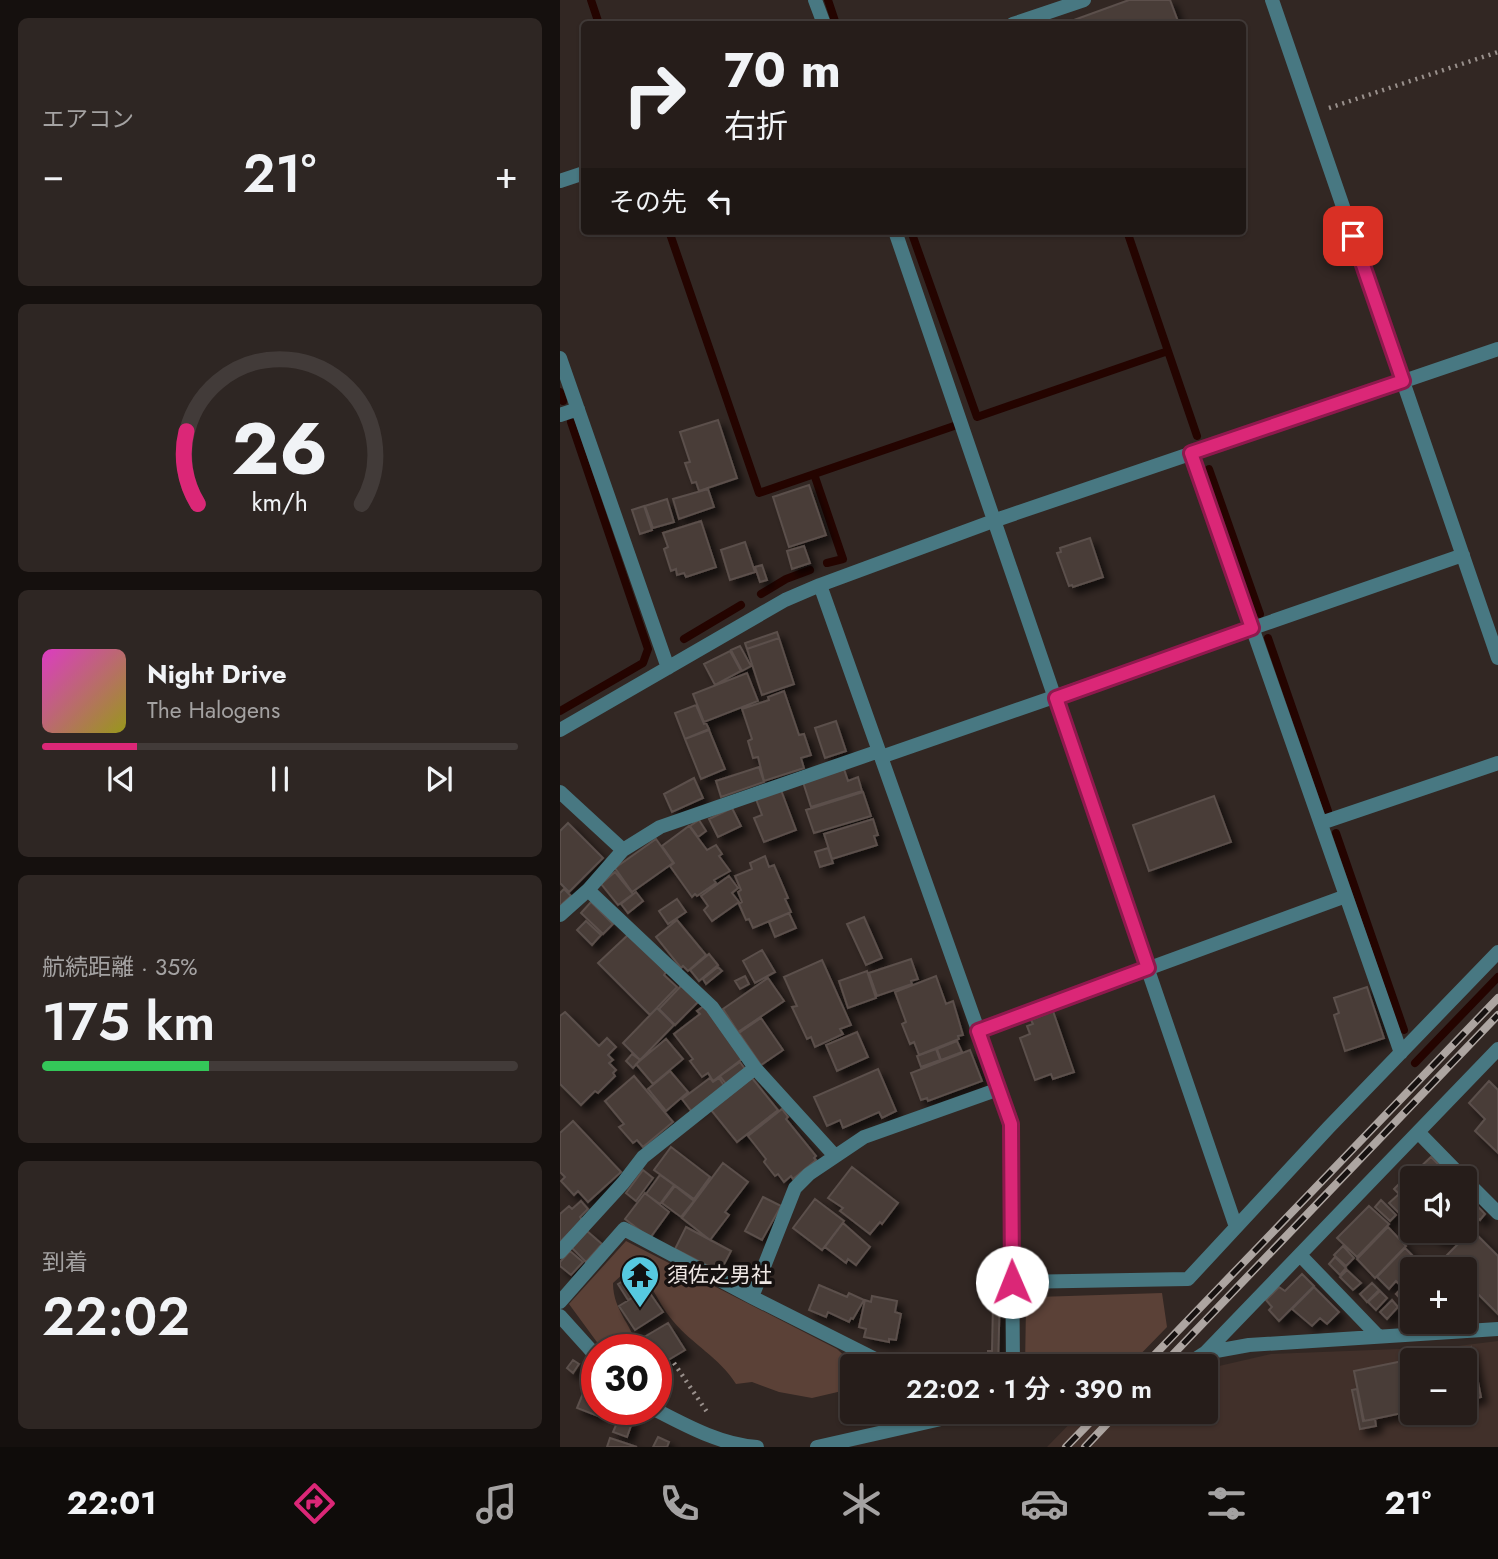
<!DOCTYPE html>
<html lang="ja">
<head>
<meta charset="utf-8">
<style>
	:root { --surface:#261d1a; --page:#2e2623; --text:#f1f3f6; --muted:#a4a2a2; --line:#423b39; --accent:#db2777 }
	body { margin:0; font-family:Jost,"Noto Sans JP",sans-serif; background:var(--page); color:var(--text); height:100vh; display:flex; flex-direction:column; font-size:26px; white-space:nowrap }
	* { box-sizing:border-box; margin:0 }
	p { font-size:23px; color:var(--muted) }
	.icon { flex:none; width:38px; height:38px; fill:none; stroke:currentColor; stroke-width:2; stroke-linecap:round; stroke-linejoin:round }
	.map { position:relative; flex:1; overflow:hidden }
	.panel { display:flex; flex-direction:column; gap:18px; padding:18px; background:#15100e; width:560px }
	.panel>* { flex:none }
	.top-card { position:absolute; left:21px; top:21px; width:665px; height:214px; border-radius:7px; box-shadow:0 2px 5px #0004,0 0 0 2px var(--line); background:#261d1a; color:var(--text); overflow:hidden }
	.fabs { position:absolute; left:840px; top:1166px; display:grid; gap:14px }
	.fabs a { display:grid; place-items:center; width:77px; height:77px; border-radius:7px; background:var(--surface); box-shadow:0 2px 5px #0004,0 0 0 2px var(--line); font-size:35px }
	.speed { position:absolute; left:21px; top:1334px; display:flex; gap:14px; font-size:35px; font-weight:700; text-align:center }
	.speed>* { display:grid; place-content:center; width:91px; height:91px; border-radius:50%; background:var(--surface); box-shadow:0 2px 5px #0004,0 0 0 2px var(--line); line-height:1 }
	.speed .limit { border:10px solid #d22; background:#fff; color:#111 }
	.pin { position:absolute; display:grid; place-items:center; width:60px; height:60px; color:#fff; margin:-30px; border-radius:14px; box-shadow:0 4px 10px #0006 }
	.me { position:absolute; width:77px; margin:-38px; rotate:359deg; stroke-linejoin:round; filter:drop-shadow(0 0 5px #0008) }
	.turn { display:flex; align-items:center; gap:24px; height:147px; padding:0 28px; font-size:32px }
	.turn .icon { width:91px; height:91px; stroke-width:2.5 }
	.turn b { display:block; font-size:49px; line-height:60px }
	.then { display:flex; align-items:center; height:66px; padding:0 28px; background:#0003; gap:14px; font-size:26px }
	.big { font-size:52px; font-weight:600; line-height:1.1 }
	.panel .tile { flex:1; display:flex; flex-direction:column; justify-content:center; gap:10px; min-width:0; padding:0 24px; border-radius:10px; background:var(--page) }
	.panel .dial { align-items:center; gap:0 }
	.dial svg { height:182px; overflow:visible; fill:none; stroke:var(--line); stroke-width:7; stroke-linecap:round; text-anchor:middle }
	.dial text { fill:var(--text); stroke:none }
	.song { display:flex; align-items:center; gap:21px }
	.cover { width:84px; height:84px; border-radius:10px; background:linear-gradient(135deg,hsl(310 70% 55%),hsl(60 70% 35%)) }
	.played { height:7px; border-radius:4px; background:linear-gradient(90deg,var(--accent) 20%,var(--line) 20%) }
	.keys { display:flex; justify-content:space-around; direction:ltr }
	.heat { display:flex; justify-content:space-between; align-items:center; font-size:38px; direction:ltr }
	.charge { height:10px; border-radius:5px; background:linear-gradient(90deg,#34c759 35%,var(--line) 0) }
	.trip { position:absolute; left:280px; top:1354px; width:378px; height:70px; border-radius:7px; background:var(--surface); box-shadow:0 2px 5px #0004,0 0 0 2px var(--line); font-weight:600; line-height:70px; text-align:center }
	.tabs { display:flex; height:112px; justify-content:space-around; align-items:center; background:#0f0c0a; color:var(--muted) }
	.tabs .icon { width:49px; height:49px }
	.tabs .on { color:var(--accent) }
	.tabs b { font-size:32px; color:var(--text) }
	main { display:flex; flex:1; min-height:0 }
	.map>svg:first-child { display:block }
</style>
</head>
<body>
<main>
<section class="panel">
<div class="tile"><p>エアコン</p>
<div class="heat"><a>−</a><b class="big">21°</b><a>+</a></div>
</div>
<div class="tile dial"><svg viewBox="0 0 100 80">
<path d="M14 69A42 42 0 1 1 86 69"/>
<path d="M14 69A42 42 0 0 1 9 37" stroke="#db2777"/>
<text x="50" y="56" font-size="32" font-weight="700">26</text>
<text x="50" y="72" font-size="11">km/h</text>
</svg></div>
<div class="tile">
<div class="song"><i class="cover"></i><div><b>Night Drive</b><p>The Halogens</p></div></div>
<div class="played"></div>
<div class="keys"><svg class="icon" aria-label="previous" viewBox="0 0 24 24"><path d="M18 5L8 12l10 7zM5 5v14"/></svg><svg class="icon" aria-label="pause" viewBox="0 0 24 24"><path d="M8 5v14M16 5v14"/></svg><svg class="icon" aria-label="next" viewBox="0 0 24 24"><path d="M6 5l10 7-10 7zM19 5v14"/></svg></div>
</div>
<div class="tile"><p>航続距離 · 35%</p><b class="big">175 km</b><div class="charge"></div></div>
<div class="tile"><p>到着</p><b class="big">22:02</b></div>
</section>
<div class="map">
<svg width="938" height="1447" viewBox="0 0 938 1447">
	<defs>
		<filter id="shadow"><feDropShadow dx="6" dy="6" stdDeviation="3.5" flood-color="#0009"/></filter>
	</defs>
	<rect width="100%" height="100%" fill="#322723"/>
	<!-- built -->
	<path fill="#41302a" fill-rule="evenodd" d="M938 1341V1447H487L521 1412H646V1369L711 1354 890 1347ZM852 1360H905V1412H852Z"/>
	<!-- green -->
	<path fill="#5b4137" d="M66 1241 277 1349 291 1362 292 1381 282 1391 252 1398 219 1392 192 1382 176 1384C160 1358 132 1344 113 1321 104 1311 98 1298 91 1287 81 1284 75 1276 64 1273L53 1283C53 1313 76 1328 76 1349H42L9 1304Z
		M602 1293 607 1327 571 1364H556L550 1367H465L466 1305 477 1297Z"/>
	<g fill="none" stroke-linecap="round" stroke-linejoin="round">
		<!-- stream -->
		<path stroke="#240400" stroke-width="8" d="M31 0 39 24
			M268 0 276 24
			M495 23V24
			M109 231 199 493 394 426
			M351 231 417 417 608 351
			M567 231 637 436
			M0 392 3 401
			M649 469 700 614
			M254 474 283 559 267 563
			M201 594 226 579 250 570
			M708 638 768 811
			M124 639 181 605
			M0 711 83 663 88 649 11 422
			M776 833 844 1030
			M855 1063 938 977"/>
	</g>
	<!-- building -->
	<path fill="#483d39" stroke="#5b504b" stroke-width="2" filter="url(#shadow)" d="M569 0H610L619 24H503Z
		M158 420 177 478 139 491 136 482 132 483 125 463 130 462 120 432Z
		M249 485 266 535 229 547 213 497Z
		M148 489 154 507 119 519 113 499Z
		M107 499 114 522 93 528 85 506Z
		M84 506 92 530 80 534 72 510Z
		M141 521 156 567 126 577 124 573 117 575 116 569 111 571 104 549 108 547 103 533Z
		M530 538 543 577 513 587 512 585 509 586 497 553 501 552 500 548Z
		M185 542 195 572 170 580 161 550Z
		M244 546 250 563 232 569 227 551Z
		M202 565 207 580 200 582 195 567Z
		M217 632 219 638 187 649 185 643Z
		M219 638 234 684 202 695 187 649Z
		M180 646 191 666 182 671 171 650Z
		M170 651 181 671 155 685 144 664Z
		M187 673 198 701 144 722 133 694Z
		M224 691 239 735 244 734 251 755 241 758 244 768 204 781 198 757 193 758 188 741 192 739 182 709 209 700 208 697Z
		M136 705 144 724 146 723 149 729 125 739 115 713Z
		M276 721 286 751 265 758 255 728Z
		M149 730 165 769 141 779 125 739Z
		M199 767 204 782 161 797 156 781Z
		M284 769 288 781 298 777 302 791 251 807 243 782Z
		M134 778 143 798 112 812 104 794Z
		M221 790 236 830 204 842 194 818 202 815 196 799Z
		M303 792 311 816 254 833 246 810Z
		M654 796 671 842 589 871 573 825Z
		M172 808 181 826 158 837 149 819Z
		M313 819 318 835 314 836 317 845 272 859 264 834Z
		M139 820 146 831 138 837 130 826Z
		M8 823 43 858 9 892 0 883V831Z
		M129 826 147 850 156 845 162 854 159 856 170 871 154 880 156 883 137 896 135 894 132 897 110 866 114 863 102 846Z
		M96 839 113 863 72 892 55 868Z
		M268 848 273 863 260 867 255 852Z
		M205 856 209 867 214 865 228 898 225 899 231 912 193 928 189 919 186 920 179 904 182 902 178 892 181 890 175 876 192 869 190 863Z
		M55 872 73 894 58 905 41 884Z
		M169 876 178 888 172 893 179 902 152 921 144 910 148 906 141 896Z
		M4 889 11 896 0 906V893Z
		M76 892 83 901 68 913 61 904Z
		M117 899 126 912 108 924 99 911Z
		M31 902 53 924 43 934 21 913Z
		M229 913 236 928 215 937 209 922Z
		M304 917 322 958 306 965 287 924Z
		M117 920 146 955 128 971 123 966 121 968 96 937Z
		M26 921 41 935 32 945 17 930Z
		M69 934 106 972 104 975 117 987 90 1015 38 963Z
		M202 950 215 972 195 983 183 961Z
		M149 954 158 965 139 981 130 970Z
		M351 959 358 979 351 981 352 984 317 996 309 973Z
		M262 960 291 1025 280 1029 283 1034 255 1047 251 1037 247 1039 232 1007 237 1006 224 977Z
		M158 967 162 971 146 984 143 979Z
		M307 971 316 998 288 1008 279 981Z
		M185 976 189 984 180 989 175 981Z
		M376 976 386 1004 393 1001 403 1035 398 1036 399 1039 359 1055 354 1042 350 1044 342 1024 346 1022 335 992Z
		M208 978 224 1001 178 1032 163 1009Z
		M123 984 140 1000 115 1025 99 1009Z
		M807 987 824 1038 785 1051 774 1015 779 1013 774 998Z
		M144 1006 182 1059 153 1081 148 1073 142 1077 130 1061 133 1059 114 1034 140 1014 137 1011Z
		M97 1008 114 1025 80 1060 63 1043Z
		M493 1011 514 1072 493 1079 491 1074 475 1080 460 1038 470 1034 467 1026 473 1024 471 1020Z
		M5 1012 39 1046 47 1038 56 1047 48 1055 53 1060 49 1063 56 1070 53 1073 55 1076 38 1093 35 1091 21 1105 0 1084V1016Z
		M201 1018 223 1050 201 1065 179 1033Z
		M297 1032 308 1057 277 1071 266 1045Z
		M106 1039 123 1059 93 1084 76 1064Z
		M397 1041 402 1052 381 1060 377 1049Z
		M376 1049 380 1060 361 1067 357 1056Z
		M410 1050 422 1081 368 1101 367 1098 361 1100 351 1073Z
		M72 1054 80 1060 73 1068 66 1061Z
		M180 1062 185 1069 166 1084 160 1076Z
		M318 1069 336 1111 322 1118 319 1112 283 1128 280 1120 267 1126 254 1097Z
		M110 1071 128 1092 106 1111 88 1089Z
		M74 1076 113 1122 83 1147 77 1140 73 1143 59 1127 64 1124 45 1101Z
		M150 1078 153 1082 159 1078 165 1087 132 1112 122 1099Z
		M192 1078 218 1110 177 1142 151 1110Z
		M929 1081 938 1090V1153L915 1131 925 1119 909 1103Z
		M222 1109 228 1117 226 1119 256 1156 254 1158 256 1160 233 1179 231 1176 224 1182 218 1174 215 1176 204 1162 206 1159 188 1136Z
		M13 1121 61 1172 28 1202 18 1191 14 1195 1 1181 5 1177 0 1172V1133Z
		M111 1147 150 1177 134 1199 94 1170Z
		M871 1157 892 1178H863L857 1170Z
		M163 1163 188 1182 165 1212 169 1215 150 1240 122 1218Z
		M292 1167 338 1203 322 1224 320 1222 310 1234 280 1211 283 1208 268 1198Z
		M83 1170 93 1178 76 1201 66 1193Z
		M100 1175 114 1185 100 1204 86 1194Z
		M842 1181 852 1191V1226L829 1203 839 1194 834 1189Z
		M115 1186 134 1201 121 1217 102 1203Z
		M85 1193 109 1212 90 1238 65 1219Z
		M905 1193 925 1214 920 1220 909 1210 905 1214Z
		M203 1197 221 1206 202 1240 185 1231Z
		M255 1199 284 1221 262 1250 233 1228Z
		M821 1200 836 1215 830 1221 815 1207Z
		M21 1201 28 1209 20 1217 22 1220 0 1242V1214L9 1206 12 1209Z
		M809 1206 829 1224 797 1257 777 1238Z
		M283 1223 310 1247 296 1265 288 1259 286 1263 265 1247Z
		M126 1227 171 1251 160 1272 115 1249Z
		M828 1227 846 1246 815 1278 797 1259Z
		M870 1230H903L890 1243 883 1236 879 1240Z
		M912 1230 938 1256V1314L905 1281V1269H892L883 1259Z
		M27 1231 42 1244 26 1262 12 1248Z
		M783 1246 794 1258 786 1266 774 1255Z
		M845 1248 862 1265 858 1269H852V1274L841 1286 836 1281 829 1289 817 1277Z
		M10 1251 23 1262 11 1275 0 1266V1262Z
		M775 1257 786 1268 780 1275 769 1264Z
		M787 1270 801 1283 793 1290 780 1277Z
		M742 1274 754 1286 719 1321 709 1310 712 1307 706 1300 719 1287 725 1291Z
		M70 1277 80 1293 68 1300 58 1284Z
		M852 1277V1311L836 1294Z
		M812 1283 819 1290 807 1302 800 1294Z
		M259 1285 287 1297 289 1293 304 1300 293 1319 291 1318 289 1322 268 1312 266 1317 249 1310Z
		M754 1287 779 1312 767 1324 760 1318 752 1326 732 1309Z
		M87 1289 103 1312 75 1330 59 1306Z
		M428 1291H440L438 1367H428V1351H432L433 1302H428Z
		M820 1291 827 1298 816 1310 808 1302Z
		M312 1296 337 1301 335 1312 341 1314 336 1340 329 1339V1342L304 1337 306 1329 299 1327 305 1300 311 1302Z
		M832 1300 838 1307 827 1319 820 1312Z
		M108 1323 125 1350 98 1366 96 1349H88L81 1339Z
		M911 1347 921 1397 905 1401V1360H852V1411L804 1421 794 1371Z
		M13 1360 19 1364 13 1373 7 1368Z
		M26 1386 37 1390V1409H40L38 1416 17 1408Z
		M797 1389 803 1421 815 1419 816 1426 800 1429 792 1390Z
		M60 1416 73 1420 67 1437 53 1432Z
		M98 1437 109 1442 107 1447H93Z
		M50 1438 77 1447H47Z"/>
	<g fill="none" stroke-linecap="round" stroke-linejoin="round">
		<!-- path -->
		<path stroke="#99908c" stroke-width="4.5" stroke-dasharray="2 5" stroke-linecap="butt" d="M769 108 938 52
			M114 1363 147 1412"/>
		<!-- street -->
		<path stroke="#487882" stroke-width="14" d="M255 0 264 24
			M712 0 938 658
			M453 24 524 0
			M0 181 24 173
			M335 231 676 1227
			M0 358 108 668
			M0 415 18 409
			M631 453 841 1053
			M260 585 451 1123 453 1367
			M0 730 225 600 260 585 436 520 938 349
			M321 757 903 555
			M0 792 63 850
			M761 823 938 763
			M28 890 152 1007 195 1068 275 1156
			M0 915 28 890 63 850 100 827 319 751
			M418 1031 786 896
			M858 1132 903 1178
			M905 1180 938 1213
			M0 1252 63 1183 83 1157 195 1068
			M740 1255 819 1337
			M452 1282 628 1279 769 1127 938 952
			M192 1297 235 1188 249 1174 304 1137 439 1089
			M0 1302 64 1229 192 1297 331 1367
			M0 1316 37 1357
			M645 1353 938 1049
			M599 1367 628 1364 645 1353 689 1345 938 1329
			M94 1409C125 1425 161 1445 197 1447
			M257 1447 412 1412"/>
		<defs>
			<path id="rail" d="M583 1367 938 998
				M601 1367 938 1015
				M506 1447 540 1412
				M525 1447 558 1412"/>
		</defs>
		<!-- rail casing -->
		<use href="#rail" stroke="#ada5a1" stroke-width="8"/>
		<!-- rail -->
		<use href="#rail" stroke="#161110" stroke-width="5" stroke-dasharray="16" stroke-linecap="butt"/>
	</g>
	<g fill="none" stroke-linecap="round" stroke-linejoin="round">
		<defs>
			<path id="route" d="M452 1282 451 1124 418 1031 588 968 496 698 692 628 631 453 843 381 793 236"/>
		</defs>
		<!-- route casing -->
		<use href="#route" stroke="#8e194d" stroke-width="18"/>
		<!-- route -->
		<use href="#route" stroke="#db2777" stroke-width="12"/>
	</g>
	<!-- icons -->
	<defs>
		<symbol id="temple-pin" viewBox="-11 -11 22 30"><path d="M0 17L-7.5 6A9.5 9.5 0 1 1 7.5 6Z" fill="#56c9e0" stroke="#161110"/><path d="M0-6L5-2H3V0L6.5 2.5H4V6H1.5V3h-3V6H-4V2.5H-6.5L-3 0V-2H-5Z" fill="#111"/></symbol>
	</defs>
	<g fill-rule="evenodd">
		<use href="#temple-pin" x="58" y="1253" width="44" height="60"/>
	</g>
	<g text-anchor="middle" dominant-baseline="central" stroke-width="7" stroke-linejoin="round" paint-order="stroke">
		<!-- poi labels -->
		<g font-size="21" fill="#eee7e4" stroke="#161110" text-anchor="start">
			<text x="107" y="1275">須佐之男社</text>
		</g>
	</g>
</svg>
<div class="fabs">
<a><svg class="icon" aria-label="sound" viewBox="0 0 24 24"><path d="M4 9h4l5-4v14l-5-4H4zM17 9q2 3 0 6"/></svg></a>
<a>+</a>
<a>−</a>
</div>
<div class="speed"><div class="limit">30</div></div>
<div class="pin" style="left:793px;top:236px;background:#d93025"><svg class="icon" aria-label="arrive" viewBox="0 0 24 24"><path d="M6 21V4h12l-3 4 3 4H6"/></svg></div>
<svg class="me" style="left:452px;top:1282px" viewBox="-20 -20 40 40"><circle r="19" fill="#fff"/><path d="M0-13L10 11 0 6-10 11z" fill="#db2777"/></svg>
<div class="trip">22:02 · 1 分 · 390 m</div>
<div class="top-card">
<div class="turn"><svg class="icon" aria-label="right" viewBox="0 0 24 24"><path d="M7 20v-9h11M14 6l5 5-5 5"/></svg><div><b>70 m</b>右折</div></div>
<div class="then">その先<svg class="icon" aria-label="left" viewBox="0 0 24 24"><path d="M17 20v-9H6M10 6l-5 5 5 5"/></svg></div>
</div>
</div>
</main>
<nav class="tabs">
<b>22:01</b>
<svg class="icon on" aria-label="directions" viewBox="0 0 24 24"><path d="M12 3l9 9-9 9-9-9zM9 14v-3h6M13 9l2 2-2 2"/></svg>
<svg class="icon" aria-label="music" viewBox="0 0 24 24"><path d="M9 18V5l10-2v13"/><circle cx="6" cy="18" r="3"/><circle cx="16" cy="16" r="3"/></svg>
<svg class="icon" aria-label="phone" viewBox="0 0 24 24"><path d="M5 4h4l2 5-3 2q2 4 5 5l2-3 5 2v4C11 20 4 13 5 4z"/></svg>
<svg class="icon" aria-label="climate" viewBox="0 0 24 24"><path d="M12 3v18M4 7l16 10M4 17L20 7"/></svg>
<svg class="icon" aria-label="car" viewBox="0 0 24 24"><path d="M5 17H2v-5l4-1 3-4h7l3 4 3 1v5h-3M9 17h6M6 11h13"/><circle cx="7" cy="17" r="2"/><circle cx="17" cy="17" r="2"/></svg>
<svg class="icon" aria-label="filters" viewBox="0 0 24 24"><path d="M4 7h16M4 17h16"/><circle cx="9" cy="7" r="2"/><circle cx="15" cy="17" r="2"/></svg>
<b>21°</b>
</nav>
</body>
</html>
